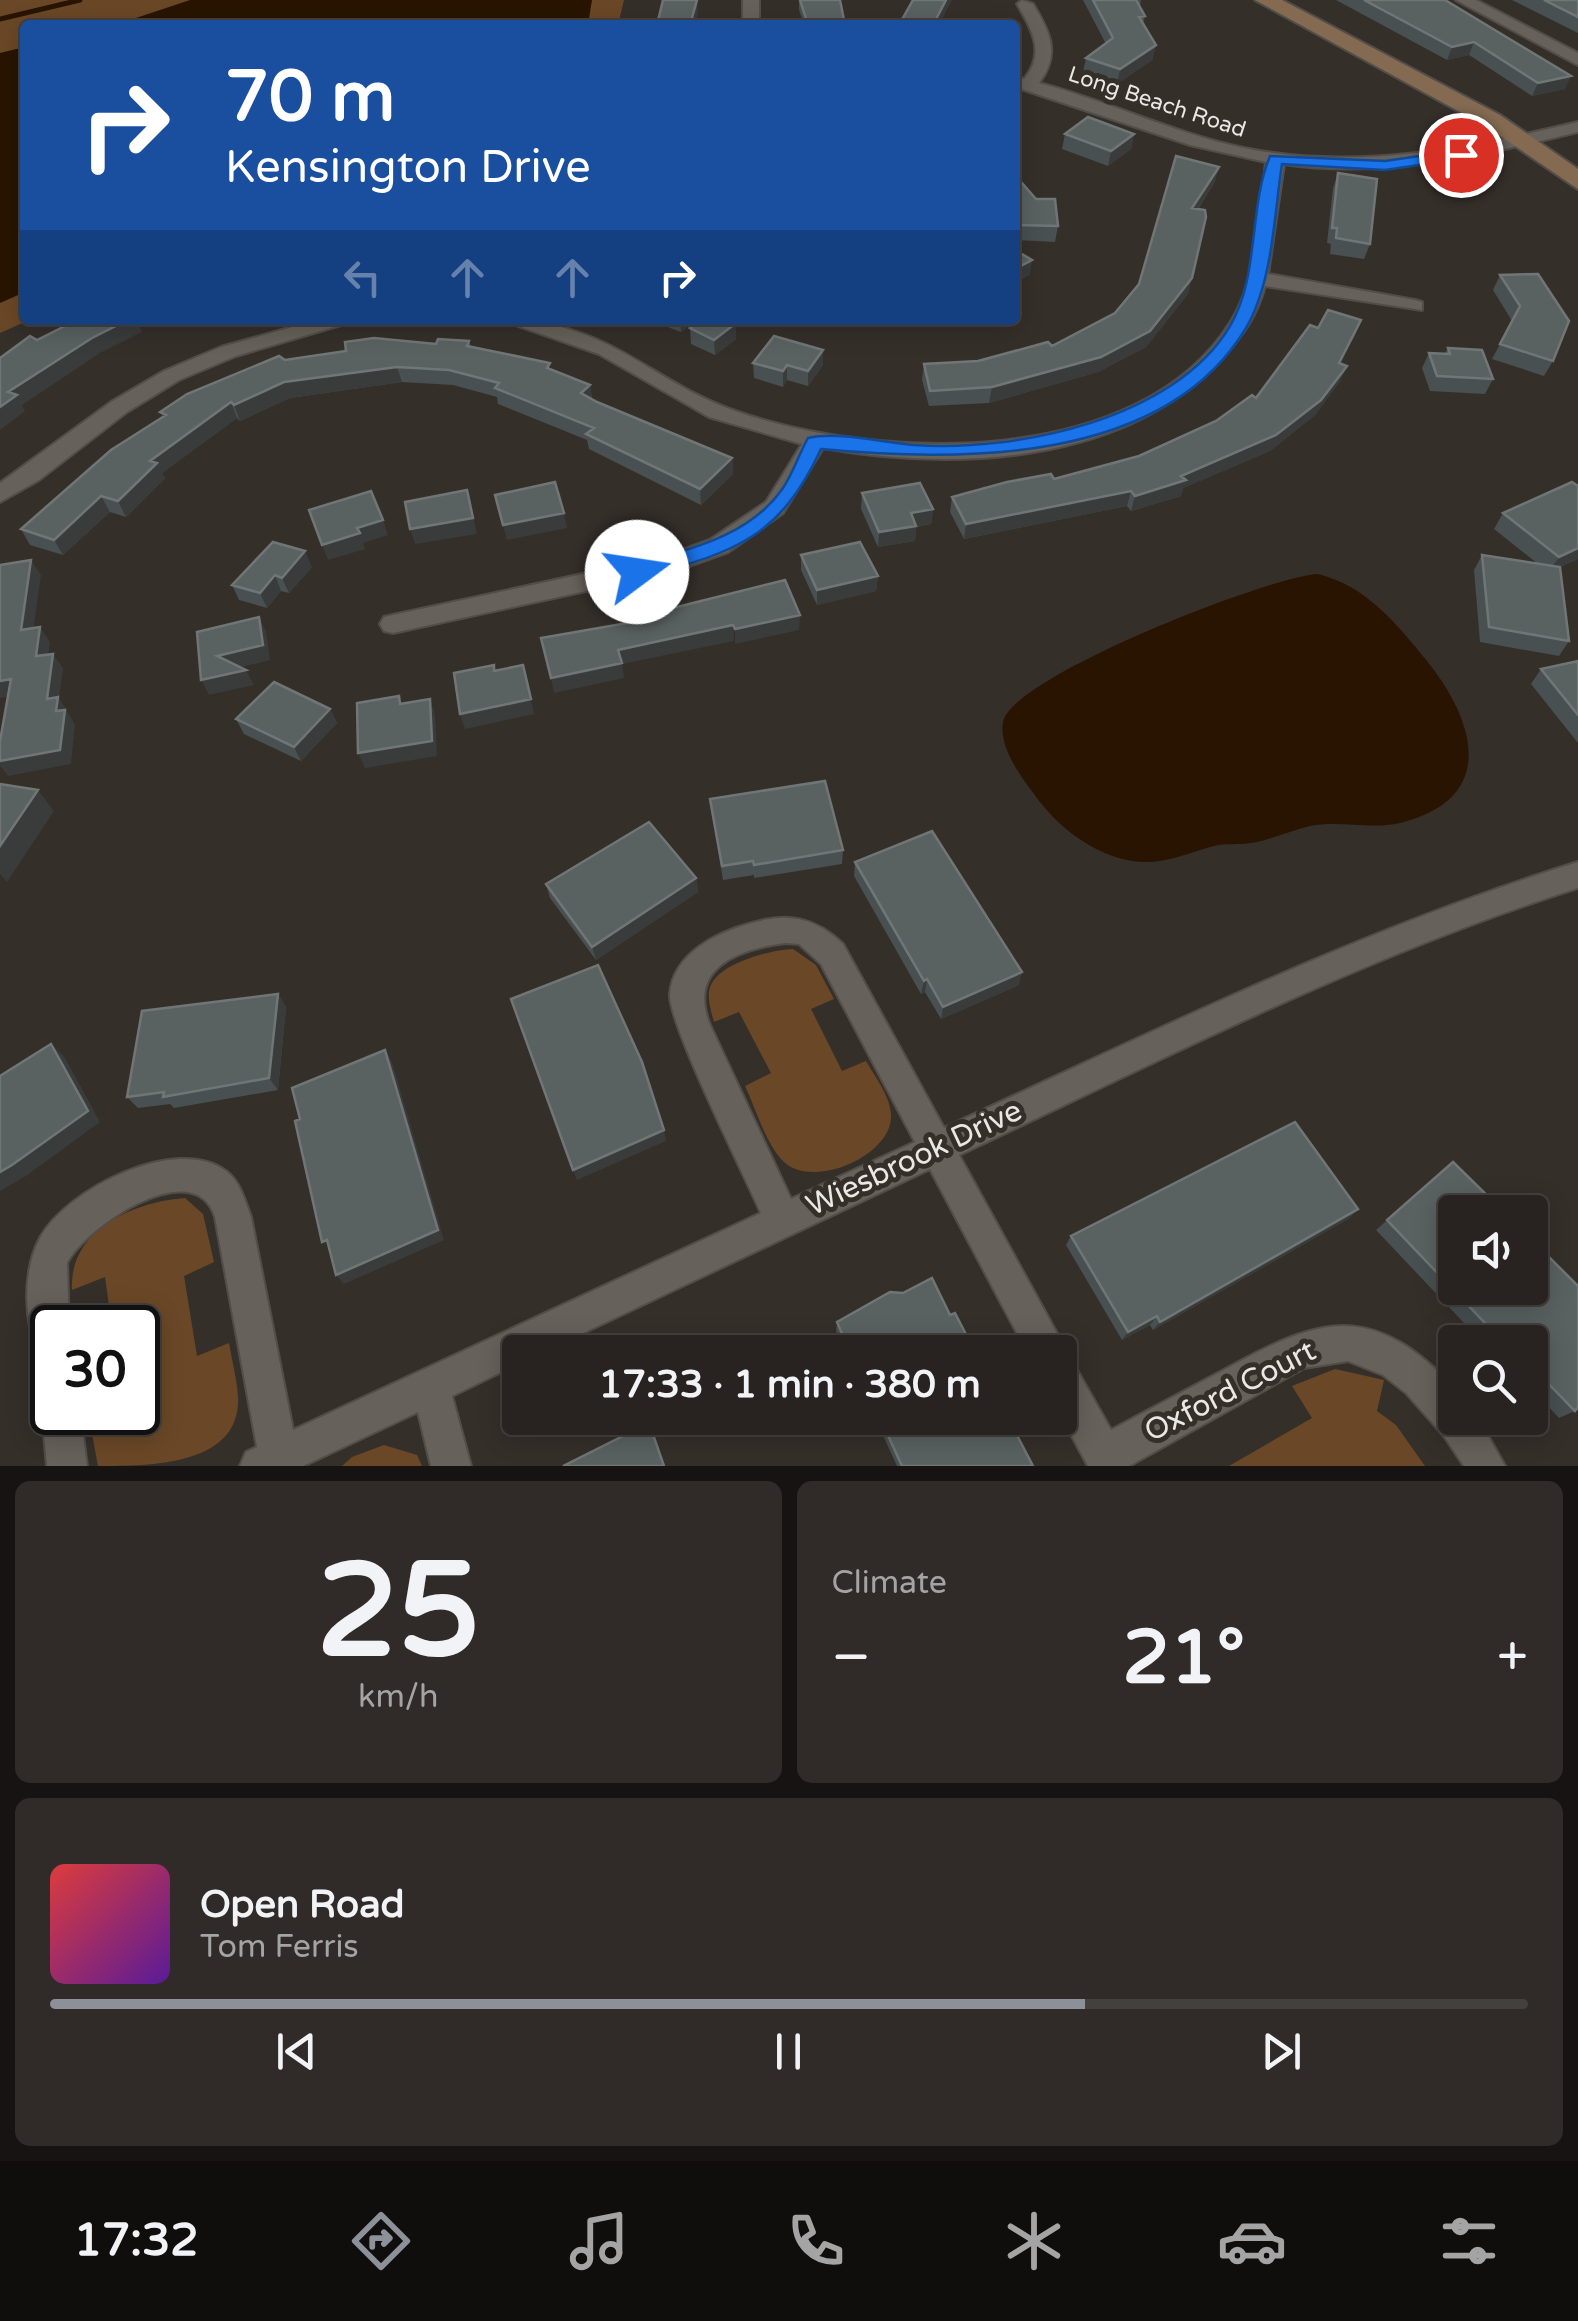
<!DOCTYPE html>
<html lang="en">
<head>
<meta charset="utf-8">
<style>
	:root { --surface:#282320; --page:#302b29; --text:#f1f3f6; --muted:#a5a4a5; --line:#44403e; --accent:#8c9099 }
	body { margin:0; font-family:"Varela Round",sans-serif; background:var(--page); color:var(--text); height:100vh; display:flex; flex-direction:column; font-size:38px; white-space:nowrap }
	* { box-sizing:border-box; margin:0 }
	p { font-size:32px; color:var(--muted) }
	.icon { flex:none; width:55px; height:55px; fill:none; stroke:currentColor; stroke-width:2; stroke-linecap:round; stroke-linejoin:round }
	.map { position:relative; height:1466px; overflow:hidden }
	.sheet { display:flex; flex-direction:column; gap:15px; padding:15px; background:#161312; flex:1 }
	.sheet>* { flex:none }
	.guide { position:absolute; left:20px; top:20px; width:1000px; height:305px; border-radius:10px; box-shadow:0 5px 25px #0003,0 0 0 2px var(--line); background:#1a4fa0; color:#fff; overflow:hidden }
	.buttons { position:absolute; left:1438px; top:1195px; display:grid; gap:20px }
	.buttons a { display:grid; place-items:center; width:110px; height:110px; border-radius:10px; background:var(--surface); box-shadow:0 5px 25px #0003,0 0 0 2px var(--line); font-size:50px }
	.speed { position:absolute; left:30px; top:1305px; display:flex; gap:20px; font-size:50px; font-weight:700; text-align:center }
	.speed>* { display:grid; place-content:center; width:130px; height:130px; border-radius:50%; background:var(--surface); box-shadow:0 5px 25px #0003,0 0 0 2px var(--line); line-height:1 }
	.speed .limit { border:5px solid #111; border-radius:15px; background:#fff; color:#111 }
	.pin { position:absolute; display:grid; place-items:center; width:85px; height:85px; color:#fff; margin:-42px; border:5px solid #fff; border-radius:50%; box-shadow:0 2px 10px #0007 }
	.me { position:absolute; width:110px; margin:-55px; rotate:76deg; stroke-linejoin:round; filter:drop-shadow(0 0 8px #0008) }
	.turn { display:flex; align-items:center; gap:35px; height:210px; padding:0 40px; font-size:45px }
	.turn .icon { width:130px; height:130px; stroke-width:2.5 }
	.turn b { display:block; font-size:70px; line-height:85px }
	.lanes { display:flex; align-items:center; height:95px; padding:0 40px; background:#0003; justify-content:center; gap:50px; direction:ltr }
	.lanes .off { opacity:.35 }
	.big { font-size:75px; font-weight:700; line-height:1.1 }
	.sheet .card { flex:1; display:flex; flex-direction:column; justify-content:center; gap:15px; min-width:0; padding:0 35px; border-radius:15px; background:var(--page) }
	.sheet .dial { align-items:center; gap:0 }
	.dial b { font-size:130px; line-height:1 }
	.song { display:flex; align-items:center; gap:30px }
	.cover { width:120px; height:120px; border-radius:15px; background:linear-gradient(135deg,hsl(0 70% 55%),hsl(270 70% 35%)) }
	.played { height:10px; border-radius:5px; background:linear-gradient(90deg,var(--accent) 70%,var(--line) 70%) }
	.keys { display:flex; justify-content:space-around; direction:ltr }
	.heat { display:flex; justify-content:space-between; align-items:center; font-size:55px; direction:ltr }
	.sheet .tiles { flex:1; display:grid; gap:15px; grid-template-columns:1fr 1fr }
	.card:last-child { grid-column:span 2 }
	.trip { position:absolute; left:502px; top:1335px; width:575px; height:100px; border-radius:10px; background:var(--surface); box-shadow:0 5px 25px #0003,0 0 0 2px var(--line); font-weight:700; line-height:100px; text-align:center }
	.tabs { display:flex; height:160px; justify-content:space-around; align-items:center; background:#100e0d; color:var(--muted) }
	.tabs .icon { width:70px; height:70px }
	.tabs .active { color:var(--accent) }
	.tabs b { font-size:45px; color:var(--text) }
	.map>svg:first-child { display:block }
</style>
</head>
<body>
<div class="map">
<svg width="1578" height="1466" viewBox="0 0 1578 1466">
	<rect width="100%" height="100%" fill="#352f2a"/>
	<!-- green -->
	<path fill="#6a4827" d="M0 0H624L618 25H25V320H29L0 333Z
		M793 949 816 965 834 999 811 1009 842 1071 866 1061C875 1077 892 1098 891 1118 889 1157 813 1189 784 1162 766 1145 756 1109 745 1086L771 1073 739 1012 714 1022C711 1010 705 994 712 983 724 962 771 950 793 949Z
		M185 1198 203 1214 214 1262 184 1276 197 1356 229 1343C232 1361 237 1379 238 1397 241 1466 150 1466 98 1466L88 1413 138 1412V1328L112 1327 105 1277 72 1290C69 1230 133 1202 185 1198Z
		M1335 1369 1384 1380 1377 1411 1396 1425 1425 1466H1229L1312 1418 1292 1386Z
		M384 1445 417 1455 422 1466H342L352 1457Z"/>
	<!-- water -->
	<path fill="#281400" d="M190 0H592L588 25H115Z
		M25 47V292L0 303V53Z
		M1318 574C1365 585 1397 624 1427 661 1476 722 1498 799 1400 823 1370 830 1339 820 1310 826 1290 831 1271 839 1252 843 1239 845 1226 843 1214 846 1188 853 1168 863 1141 862 1103 860 1063 832 1040 802 1025 782 998 749 1003 722 1011 677 1270 576 1318 574Z"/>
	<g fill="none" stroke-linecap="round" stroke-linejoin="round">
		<!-- stream -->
		<path stroke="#281400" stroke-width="5" d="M0 19 80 0"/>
		<defs>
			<path id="street" d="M743 0H759V25H743Z
				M1022 0 1033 4C1050 32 1061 54 1039 83 1108 101 1173 133 1244 148 1356 171 1469 148 1578 122V132C1483 155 1382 179 1284 164L1268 274 1415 300 1422 302V310L1265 286C1257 315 1243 335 1223 357 1126 465 956 471 823 448L783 513 728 552 669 573 393 633 384 631 380 624 384 617 393 615 666 556 710 540 766 502 802 444 709 417 599 354 501 320C610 320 647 381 738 412 882 461 1137 469 1230 323 1258 279 1260 214 1266 162L1190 145 1015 87V77L1024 79C1046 53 1032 30 1017 4Z
				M1456 0H1476L1578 53V65Z
				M317 320H358L236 356 179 380 127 412 39 480 0 502V483L111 402 164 371 221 347Z
				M1578 862V888C1363 956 1163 1059 959 1155L1060 1339 1066 1352 1063 1358 1073 1363 1111 1430C1152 1408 1194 1386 1235 1364 1328 1313 1376 1306 1455 1388V1418H1478L1505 1466H1464L1444 1436 1406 1393 1383 1375 1348 1361 1304 1368 1129 1466H1088L1060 1414V1352H1027L930 1169 543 1352H520V1363L452 1396 471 1466H431L418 1412 303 1466H240L246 1452 257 1447 215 1217C195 1152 85 1227 67 1263L69 1328H52V1363L39 1357C24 1322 22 1272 40 1238 66 1190 175 1134 226 1171 240 1181 245 1201 251 1217L293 1430 761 1213C745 1176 668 1023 670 994 673 953 718 932 752 923 788 912 816 918 843 944L944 1128C1153 1032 1358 930 1578 862ZM786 943 799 944 821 964 915 1142 791 1199 710 1025C687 968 737 949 786 943Z
				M52 1396V1412H80L87 1466H47L42 1412Z"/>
			<path id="secondary" d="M1255 0H1282L1500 115 1578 169V189L1484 125Z"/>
		</defs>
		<!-- street casing -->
		<use href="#street" stroke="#524d49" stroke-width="4"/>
		<!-- secondary casing -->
		<use href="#secondary" stroke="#524d49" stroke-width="4"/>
		<!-- street -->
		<use href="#street" fill="#67615b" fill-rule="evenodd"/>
		<!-- secondary -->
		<use href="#secondary" fill="#836a51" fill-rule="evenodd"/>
	</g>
	<!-- wall -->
	<path fill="#485051" d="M799 0H840L845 25H804L799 10Z
		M1083 0H1141L1140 7 1145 16 1143 24 1156 45 1152 60 1117 84 1083 72 1086 58 1106 44Z
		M1336 0H1445L1565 89 1532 96 1469 55 1447 60Z
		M1512 0H1578V33Z
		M1065 134H1134L1131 149 1108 166 1062 149Z
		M1338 173 1370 244 1364 259 1330 254 1331 244 1327 243 1333 188Z
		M1015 175 1058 226 1055 242 1015 240Z
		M1215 182 1198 209 1188 294 1146 347 1098 372 989 403 929 406 922 380 924 364 978 361 1052 346 1115 313 1139 284Z
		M1500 275 1553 361 1544 376 1492 359 1512 321 1493 290Z
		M649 320H696L681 332Z
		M1361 320 1340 364V381L1315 415 1270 451 1183 488 1181 496 1131 511 1127 506 964 539 950 512 952 497 1054 479 1139 456 1216 421 1256 398 1318 328Z
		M736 323V339L715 355 691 344 690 328Z
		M469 341 471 347 552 369 590 385 592 399 597 402 732 458 733 474 701 505 589 449 587 440 498 404 497 397 453 385 402 382 290 398 240 421 237 418 162 473 165 478 126 517 110 512 63 555 30 545 21 529 163 417 160 412 285 360Z
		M1448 348 1493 379 1485 394 1430 391 1422 368 1429 353H1445Z
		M823 350V365L808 386 787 380 783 387 754 378 753 363Z
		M1578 486V559L1560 567 1569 641 1559 656 1480 642 1474 570 1482 555 1538 564 1494 529 1503 513Z
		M862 493 933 509 931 524 916 527 915 541 878 547 861 509Z
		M801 555 878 576 876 591 817 605 801 570Z
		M312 567 289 593 281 591 267 608 239 600 232 585Z
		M1578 661V743L1531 684 1541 669Z
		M330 709 337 723 301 761 244 734 236 719Z
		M710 799 843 850 842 864 754 878V875L723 880Z
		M855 862 1019 985 941 1019 925 992 921 994 854 876Z
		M696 878 698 892 596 960 550 898 546 884Z
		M278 994 286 1007 278 1090 174 1108 170 1104 138 1108 127 1097Z
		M1453 1162 1575 1411 1559 1418 1530 1387V1342H1482L1376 1230Z
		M1358 1209 1348 1219 1153 1330 1150 1325 1122 1340 1066 1245 1071 1236Z
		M950 1315 975 1352H846L836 1331 837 1322Z
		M875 1418H1008L1033 1466H897Z"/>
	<!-- shaded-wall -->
	<path fill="#393c3b" d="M697 0 698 13 695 25H690Z
		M946 0H952L939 25H933Z
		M1474 42 1469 55 1447 60 1452 47Z
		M1156 45 1152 60 1117 84 1120 69Z
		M1571 76 1565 89 1532 96 1538 83Z
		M1134 134 1131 149 1108 166 1111 151Z
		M1219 167 1215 182 1188 223 1192 208Z
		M1032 260 1030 275 1015 283V269Z
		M1192 278 1188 294 1146 347 1098 372 989 403 992 387Z
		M128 320H136L142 332 100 353 22 405 25 411 0 430V407L8 392 92 338Z
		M164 320H182L167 328Z
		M680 320H696L681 332Z
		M1361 320 1355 336 1333 378 1339 363Z
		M736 323V339L715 355 714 340Z
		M823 350V365L808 386V371Z
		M787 365V380L783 387V371Z
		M1347 366 1340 381 1315 415 1270 451 1183 488 1181 496 1131 511 1135 496 1181 476Z
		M397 367 402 382 290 398 240 421 234 405 284 382Z
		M590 385 592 401 581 393Z
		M231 402 237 418 162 473 165 478 126 517 118 501 150 461Z
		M732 458 733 474 701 505 700 489Z
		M467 490 477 534 415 544 410 529Z
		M1131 491 1127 506 964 539 966 524Z
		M101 496 110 512 63 555 54 540Z
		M933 509 931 524 916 527 915 541 878 547 879 532 911 513Z
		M564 513 567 528 507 540 503 525Z
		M383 520 388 535 363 543 365 549 328 560 322 545 357 528Z
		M1578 548V559L1549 572 1559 557Z
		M305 551 312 567 289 593 282 578Z
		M31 560 41 575 31 645 21 630Z
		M275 575 281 591 267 608 260 593Z
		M878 576 876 591 817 605V590Z
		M800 615 799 630 735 644V629Z
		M259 617 266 632 270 660 225 671 217 656Z
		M733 625 734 641 622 664 624 678 554 693 551 678 618 650Z
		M40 627 50 642 46 671 36 656Z
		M53 654 63 668 59 698 75 724 71 764 8 776 0 766V761L47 699Z
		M523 665 534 714 465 729 460 714Z
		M246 670 254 685 209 695 201 680Z
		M11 679 22 694 0 698V681Z
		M430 699 435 714 437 756 365 768 358 753Z
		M330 709 337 723 301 761 294 747Z
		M38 790 54 811 7 882 0 874V846Z
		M696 878 698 892 596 960 592 947Z
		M1022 972 1019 985 941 1019 943 1007Z
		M927 979 925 992 921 994 924 981Z
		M278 994 286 1007 278 1090 269 1078Z
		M51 1044 64 1056 100 1122 26 1176 0 1191V1172Z
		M385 1050 392 1062 444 1240 344 1284 336 1275Z
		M664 1130 666 1141 577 1180 573 1170Z
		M1358 1209 1348 1219 1153 1330 1160 1322Z
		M1157 1316 1150 1325 1122 1340 1128 1332Z"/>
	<!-- building -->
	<path fill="#5a6161" stroke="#707675" stroke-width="2.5" d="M663 0H697L690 25H657Z
		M800 0H840L845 25H808Z
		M913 0H946L933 25H899Z
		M1093 0H1136L1145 16 1139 17 1156 45 1120 69 1086 58 1113 38Z
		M1364 0H1445L1571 76 1538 83 1474 42 1452 47Z
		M1544 0H1578V17Z
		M1088 117 1134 134 1111 151 1065 134Z
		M1176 156 1219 167 1192 208 1205 210 1206 217 1192 278 1150 331 1101 357 992 387 930 391 924 364 978 361 1048 342 1052 346 1115 313 1139 284Z
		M1338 173 1377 179 1370 244 1336 238 1337 228H1332Z
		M1015 175 1036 199H1055L1058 226 1015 225Z
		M1015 250 1032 260 1015 269Z
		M1538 274 1569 321 1553 361 1500 344 1520 306 1500 275Z
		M1328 310 1361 320 1339 363 1347 366 1321 400 1276 435 1181 476 1186 480 1135 496 1131 491 966 524 952 497 1007 482 1051 474 1054 479 1139 456 1216 421 1252 395 1256 398 1310 325 1318 328Z
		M77 320H128L92 338 8 392 17 395 0 407V358L30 336 37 340Z
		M701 320H729L736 323 714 340 690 328Z
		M774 336 823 350 808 371 787 365 783 371 753 363Z
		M374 338 436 344 438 339 469 341 467 346 550 363 547 368 590 385 581 393 597 402 732 458 700 489 586 434 594 428 495 388 499 383 449 370 397 367 284 382 234 405 231 402 150 461 157 463 118 501 101 496 54 540 21 529 111 450 166 415 160 412 187 394 279 356 285 360 346 351 345 342Z
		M1448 348 1482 350 1493 379 1437 376 1429 353 1450 354Z
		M555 482 564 513 503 525 495 495Z
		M1572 482 1578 486V548L1559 557 1503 513Z
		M920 483 933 509 911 513 916 526 879 532 862 493Z
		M467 490 473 518 410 529 405 502Z
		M371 491 383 520 357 528 360 533 322 545 309 510Z
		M273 542 305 551 282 578 275 575 260 593 232 585Z
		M860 542 878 576 817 590 801 555Z
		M1482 555 1560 567 1569 641 1489 627Z
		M31 560 21 630 40 627 36 656 53 654 47 699 58 697 56 711 65 710 60 750 0 761V741L11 679 0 681V565Z
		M785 580 800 615 735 629 733 625 618 650 622 663 551 678 541 638 662 617 661 611Z
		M259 617 263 645 217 656 246 670 201 680 197 632Z
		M1578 661V715L1541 669Z
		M494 665V671L523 665 531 699 460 714 454 673Z
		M274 682 330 709 294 747 236 719Z
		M399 696 400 704 430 699 432 741 358 753 357 703Z
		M825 781 843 850 754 865 753 861 722 866 710 799Z
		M0 784 38 790 0 846Z
		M649 822 696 878 592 947 546 884Z
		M932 831 1022 972 943 1007 927 979 924 981 855 862Z
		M598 965 642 1062 664 1130 573 1170 511 999Z
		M278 994 269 1078 163 1097 164 1092 127 1097 142 1011Z
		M51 1044 88 1111 12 1165 0 1172V1076Z
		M385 1050 438 1230 336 1275 327 1240 322 1242 295 1121 300 1119 292 1088Z
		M1295 1122 1358 1209 1160 1322 1157 1316 1128 1332 1071 1236Z
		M1453 1162 1504 1212H1455V1288H1530V1238L1578 1286V1407L1575 1411 1537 1372 1534 1375 1530 1370V1342H1503L1387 1220Z
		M932 1278 950 1315 955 1313 975 1352H850L837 1322 890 1292 903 1293Z
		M880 1418H1008L1033 1466H902Z
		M649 1423 664 1466H563Z"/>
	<!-- route -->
	<path fill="#1a73e8" stroke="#114b97" stroke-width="2.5" d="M1461 150 1466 152V158L1385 170 1282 164C1274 215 1273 282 1246 328 1164 465 959 462 821 449 777 543 731 552 637 579L627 572 630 566C684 550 748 539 783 488 793 473 799 454 808 438 840 431 882 443 914 445 1016 452 1174 420 1230 326 1260 275 1248 209 1270 156L1385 161Z"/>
	<g text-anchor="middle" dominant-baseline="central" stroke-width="10" stroke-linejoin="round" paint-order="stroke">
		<!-- far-street labels -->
		<g font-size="22" fill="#ebe7e4" stroke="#352f2a">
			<text transform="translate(1157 102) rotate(18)">Long Beach Road</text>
		</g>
		<!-- near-street labels -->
		<g font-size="30" fill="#ebe7e4" stroke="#352f2a">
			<text transform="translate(914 1158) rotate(-25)">Wiesbrook Drive</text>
			<text transform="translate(1230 1391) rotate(-27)">Oxford Court</text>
		</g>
	</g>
</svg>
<div class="buttons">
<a><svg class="icon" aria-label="sound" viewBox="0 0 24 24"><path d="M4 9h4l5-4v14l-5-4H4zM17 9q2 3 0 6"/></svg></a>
<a><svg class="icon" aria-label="search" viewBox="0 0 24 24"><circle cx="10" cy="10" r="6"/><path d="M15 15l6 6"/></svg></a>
</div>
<div class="speed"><div class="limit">30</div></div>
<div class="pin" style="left:1461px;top:155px;background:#d93025"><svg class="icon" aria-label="arrive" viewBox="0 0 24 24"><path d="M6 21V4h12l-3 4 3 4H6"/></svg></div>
<svg class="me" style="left:637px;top:572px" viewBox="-20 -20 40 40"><circle r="19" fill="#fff"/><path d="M0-13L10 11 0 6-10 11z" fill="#1a73e8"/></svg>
<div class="trip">17:33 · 1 min · 380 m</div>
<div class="guide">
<div class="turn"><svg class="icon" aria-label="right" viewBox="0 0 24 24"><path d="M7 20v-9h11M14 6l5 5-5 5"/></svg><div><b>70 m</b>Kensington Drive</div></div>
<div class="lanes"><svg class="icon off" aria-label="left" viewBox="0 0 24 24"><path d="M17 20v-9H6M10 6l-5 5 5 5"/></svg><svg class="icon off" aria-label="ahead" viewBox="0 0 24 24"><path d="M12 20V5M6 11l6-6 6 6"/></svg><svg class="icon off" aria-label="ahead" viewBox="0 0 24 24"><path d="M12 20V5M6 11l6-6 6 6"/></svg><svg class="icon" aria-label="right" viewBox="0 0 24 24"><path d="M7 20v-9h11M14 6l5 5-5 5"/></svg></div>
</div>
</div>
<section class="sheet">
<div class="tiles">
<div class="card dial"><b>25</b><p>km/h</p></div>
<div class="card"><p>Climate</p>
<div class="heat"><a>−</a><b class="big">21°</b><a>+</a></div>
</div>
<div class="card">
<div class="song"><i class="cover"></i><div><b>Open Road</b><p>Tom Ferris</p></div></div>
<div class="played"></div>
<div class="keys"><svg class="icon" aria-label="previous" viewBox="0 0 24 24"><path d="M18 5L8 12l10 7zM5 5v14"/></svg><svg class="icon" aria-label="pause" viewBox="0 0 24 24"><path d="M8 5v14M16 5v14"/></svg><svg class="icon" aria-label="next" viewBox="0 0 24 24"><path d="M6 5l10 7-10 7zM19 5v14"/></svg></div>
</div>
</div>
</section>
<nav class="tabs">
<b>17:32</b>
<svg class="icon active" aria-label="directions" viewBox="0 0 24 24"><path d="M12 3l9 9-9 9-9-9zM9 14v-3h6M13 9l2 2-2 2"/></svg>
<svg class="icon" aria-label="music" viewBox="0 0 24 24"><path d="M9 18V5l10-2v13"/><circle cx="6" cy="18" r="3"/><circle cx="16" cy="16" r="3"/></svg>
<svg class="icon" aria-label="phone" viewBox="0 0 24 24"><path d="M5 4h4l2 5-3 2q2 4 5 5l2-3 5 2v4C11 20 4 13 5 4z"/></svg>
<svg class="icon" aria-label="climate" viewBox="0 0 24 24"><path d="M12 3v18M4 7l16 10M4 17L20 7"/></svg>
<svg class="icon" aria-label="car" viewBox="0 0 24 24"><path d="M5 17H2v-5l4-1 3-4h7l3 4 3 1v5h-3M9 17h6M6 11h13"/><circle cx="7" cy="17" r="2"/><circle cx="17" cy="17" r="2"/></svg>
<svg class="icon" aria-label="filters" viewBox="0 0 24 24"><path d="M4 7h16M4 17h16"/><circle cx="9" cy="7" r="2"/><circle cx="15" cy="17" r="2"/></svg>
</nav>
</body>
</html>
